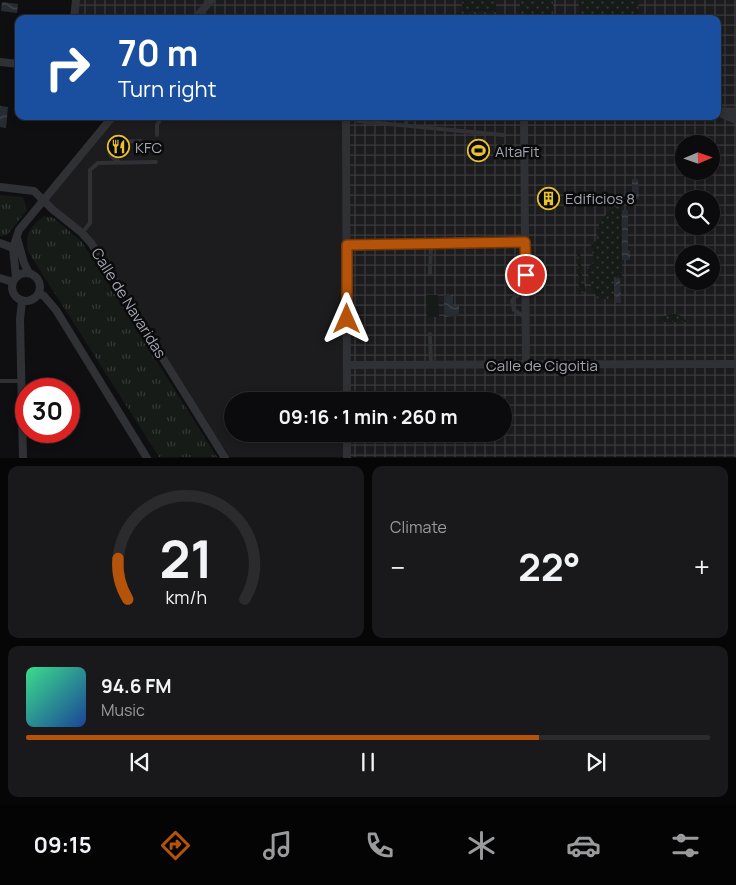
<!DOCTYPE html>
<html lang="en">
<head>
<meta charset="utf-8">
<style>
	:root { --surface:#0b0b0d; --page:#19191b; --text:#f1f3f6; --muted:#9a9b9d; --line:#2b2b2e; --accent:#b45309 }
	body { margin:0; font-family:Manrope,sans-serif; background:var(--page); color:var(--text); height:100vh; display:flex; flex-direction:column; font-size:19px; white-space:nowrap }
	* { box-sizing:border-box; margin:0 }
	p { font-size:16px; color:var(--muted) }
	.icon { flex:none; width:28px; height:28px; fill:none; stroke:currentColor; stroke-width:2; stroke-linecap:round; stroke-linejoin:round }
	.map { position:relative; height:458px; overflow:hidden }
	.drawer { display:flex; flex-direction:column; gap:8px; padding:8px; background:#060607; flex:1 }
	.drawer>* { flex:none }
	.guide { position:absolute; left:15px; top:15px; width:706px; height:105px; border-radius:10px; box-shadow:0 2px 8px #0003,0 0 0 1px var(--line); background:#1a4fa0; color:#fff; overflow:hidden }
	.needle { width:32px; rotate:88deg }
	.fabs { position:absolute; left:675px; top:135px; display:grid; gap:10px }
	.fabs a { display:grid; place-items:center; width:45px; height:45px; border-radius:50%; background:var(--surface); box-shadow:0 2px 8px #0003,0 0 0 1px var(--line); font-size:25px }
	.speed { position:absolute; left:15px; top:378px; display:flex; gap:10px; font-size:25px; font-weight:700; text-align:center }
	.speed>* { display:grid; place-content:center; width:65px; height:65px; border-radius:50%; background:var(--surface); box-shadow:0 2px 8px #0003,0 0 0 1px var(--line); line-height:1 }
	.speed .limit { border:8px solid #d22; background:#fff; color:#111 }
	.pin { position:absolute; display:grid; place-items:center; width:42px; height:42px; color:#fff; margin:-21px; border:2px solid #fff; border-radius:50%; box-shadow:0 1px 5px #0007 }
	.me { position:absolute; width:55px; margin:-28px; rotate:0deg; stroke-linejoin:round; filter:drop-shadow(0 0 4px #0008) }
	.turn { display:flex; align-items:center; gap:18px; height:105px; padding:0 20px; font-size:22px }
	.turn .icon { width:65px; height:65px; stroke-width:2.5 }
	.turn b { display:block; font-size:35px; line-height:42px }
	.big { font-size:38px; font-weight:700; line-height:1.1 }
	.drawer .tile { flex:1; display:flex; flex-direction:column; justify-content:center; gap:8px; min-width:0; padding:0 18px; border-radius:10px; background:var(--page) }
	.drawer .dial { align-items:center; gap:0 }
	.dial svg { height:130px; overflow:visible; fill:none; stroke:var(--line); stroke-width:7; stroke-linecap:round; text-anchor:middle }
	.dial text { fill:var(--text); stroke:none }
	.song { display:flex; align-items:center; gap:15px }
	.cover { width:60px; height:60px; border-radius:8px; background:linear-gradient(135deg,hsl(150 70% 55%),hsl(220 70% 35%)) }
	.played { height:5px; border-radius:2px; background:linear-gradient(90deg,var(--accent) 75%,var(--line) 75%) }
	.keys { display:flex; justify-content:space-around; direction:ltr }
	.heat { display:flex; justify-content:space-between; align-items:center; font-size:28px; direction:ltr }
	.drawer .tiles { flex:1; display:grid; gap:8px; grid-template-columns:1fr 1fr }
	.tile:last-child { grid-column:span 2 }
	.trip { position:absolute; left:224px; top:392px; width:288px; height:50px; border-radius:25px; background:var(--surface); box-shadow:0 2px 8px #0003,0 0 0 1px var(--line); font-weight:700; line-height:50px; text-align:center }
	.tabs { display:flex; height:80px; justify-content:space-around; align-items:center; background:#040405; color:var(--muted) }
	.tabs .icon { width:35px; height:35px }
	.tabs .selected { color:var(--accent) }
	.tabs b { font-size:22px; color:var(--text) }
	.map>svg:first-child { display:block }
</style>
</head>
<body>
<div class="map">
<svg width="736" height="458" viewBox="0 0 736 458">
	<defs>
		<pattern id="industrial-grid" width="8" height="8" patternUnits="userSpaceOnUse" patternTransform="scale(1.25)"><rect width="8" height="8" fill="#1c1b1d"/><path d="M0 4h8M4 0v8" fill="none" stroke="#3a393b"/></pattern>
		<pattern id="grass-dots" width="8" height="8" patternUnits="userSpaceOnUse" patternTransform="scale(1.25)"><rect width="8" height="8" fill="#161b17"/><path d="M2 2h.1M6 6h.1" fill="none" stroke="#353936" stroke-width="1.8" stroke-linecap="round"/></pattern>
		<pattern id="park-tufts" width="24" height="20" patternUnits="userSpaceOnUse" patternTransform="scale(1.25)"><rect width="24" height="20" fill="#161b17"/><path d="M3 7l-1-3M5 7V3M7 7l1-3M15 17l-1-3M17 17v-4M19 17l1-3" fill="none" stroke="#353936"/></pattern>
		<pattern id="water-waves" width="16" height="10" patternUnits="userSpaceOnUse" patternTransform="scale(1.25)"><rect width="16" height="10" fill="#272c33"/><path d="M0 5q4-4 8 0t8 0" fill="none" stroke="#43484e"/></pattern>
	</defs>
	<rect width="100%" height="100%" fill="#0f0f11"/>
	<!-- built -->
	<path fill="#1c1b1d" d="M113 116H346L347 401H232V434H347V457H225L91 243 43 200Z"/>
	<!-- industrial -->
	<path fill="url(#industrial-grid)" fill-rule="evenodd" d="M76 0H736V457H347V434H502V401H347L346 116H718V19H74ZM684 144H711V171H684ZM684 199H711V226H684ZM684 254H711V281H684Z"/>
	<!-- grass -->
	<path fill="url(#grass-dots)" d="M462 0H496V12H468V19H462Z
		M520 0H553V15H526V19H520Z
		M579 0H638L639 19H579Z
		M621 202 622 277H614V299H598C591 289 589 279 587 268L594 262 591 245 597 240C596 220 607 213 621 202Z
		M580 250 582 275 586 291 579 295 577 251Z
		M672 313 679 315 688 322H658V319Z"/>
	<!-- park -->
	<path fill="url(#park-tufts)" d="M0 195 23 197 27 210 7 235 0 236Z
		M44 216 54 218 82 242 217 457H159L29 253C23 236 30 226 44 216Z"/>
	<!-- pitch -->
	<path fill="#161b17" d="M426 295H438L439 317H427Z"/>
	<!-- water -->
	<path fill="url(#water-waves)" d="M2 2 18 4 17 13 1 11Z
		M0 106 8 107 6 128 0 127Z
		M632 179H638L639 199H632Z
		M622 210H628V250L630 251V260H622Z
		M616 278H620L621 303H616Z
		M444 295H453V306H459V316L444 317Z"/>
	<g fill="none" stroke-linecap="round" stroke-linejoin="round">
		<!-- service -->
		<path stroke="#303135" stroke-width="4" d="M274 116 275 117
			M208 118 210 116
			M358 121 503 135
			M406 125 407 116
			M157 135V125L162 116
			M118 161C111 158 108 153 110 145L112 142 141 141 149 145 157 144
			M82 233 90 223V170L98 163 156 162
			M430 273 431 244
			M525 317 514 310 512 301 515 297 526 291
			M430 334 431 365
			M0 381H21"/>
		<!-- minor -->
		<path stroke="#303135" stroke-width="8" d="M74 19 76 0
			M195 19 211 0
			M0 62 19 64
			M721 111 736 112
			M718 112 736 120
			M346 116 347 401
			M524 116 526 364
			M0 187 34 191 52 209 82 233 91 243 225 458
			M17 238 24 263 29 273
			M0 243 13 248
			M347 245 525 243
			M12 287a14 14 0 1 1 28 0a14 14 0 1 1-28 0Z
			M16 277 13 248 19 230 113 116
			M0 278 13 282
			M39 293 44 296 56 310 147 458
			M22 301 20 319 23 458
			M347 365 736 364
			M347 434V458"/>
	</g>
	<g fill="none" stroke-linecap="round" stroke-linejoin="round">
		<defs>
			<path id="route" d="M347 319V245L525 242 526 275"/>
		</defs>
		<!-- route casing -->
		<use href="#route" stroke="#753606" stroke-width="12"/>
		<!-- route -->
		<use href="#route" stroke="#b45309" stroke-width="9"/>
	</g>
	<!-- icons -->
	<defs>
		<symbol id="restaurant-ring" viewBox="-11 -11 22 22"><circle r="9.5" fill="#0b0a0b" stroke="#eac12e" stroke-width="1.5"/><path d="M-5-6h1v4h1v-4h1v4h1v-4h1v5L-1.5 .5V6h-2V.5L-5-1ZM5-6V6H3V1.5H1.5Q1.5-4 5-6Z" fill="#eac12e"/></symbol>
		<symbol id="stadium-ring" viewBox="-11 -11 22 22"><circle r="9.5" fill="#0b0a0b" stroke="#eac12e" stroke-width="1.5"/><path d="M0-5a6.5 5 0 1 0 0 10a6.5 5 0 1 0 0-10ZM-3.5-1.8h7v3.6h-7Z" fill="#eac12e"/></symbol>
		<symbol id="building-ring" viewBox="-11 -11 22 22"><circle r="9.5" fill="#0b0a0b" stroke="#eac12e" stroke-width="1.5"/><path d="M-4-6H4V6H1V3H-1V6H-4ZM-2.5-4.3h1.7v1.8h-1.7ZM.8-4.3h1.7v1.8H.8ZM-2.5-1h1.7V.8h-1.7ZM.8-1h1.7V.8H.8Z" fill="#eac12e"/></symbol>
	</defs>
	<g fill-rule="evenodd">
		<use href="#restaurant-ring" x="106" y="134" width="25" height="25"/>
		<use href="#stadium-ring" x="466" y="138" width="25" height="25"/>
		<use href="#building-ring" x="536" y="186" width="25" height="25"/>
	</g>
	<g text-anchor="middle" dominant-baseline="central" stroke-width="5" stroke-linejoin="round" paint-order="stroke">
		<!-- poi labels -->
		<g font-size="15" fill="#a1a4b1" stroke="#0b0a0b" text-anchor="start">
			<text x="135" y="147">KFC</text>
			<text x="495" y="151">AltaFit</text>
			<text x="565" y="198">Edificios 8</text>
		</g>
		<!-- street labels -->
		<g font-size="15" fill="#a1a4b1" stroke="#0b0a0b">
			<text transform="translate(129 303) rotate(58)">Calle de Navaridas</text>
			<text x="542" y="365">Calle de Cigoitia</text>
		</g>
	</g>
</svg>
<div class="fabs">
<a><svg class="needle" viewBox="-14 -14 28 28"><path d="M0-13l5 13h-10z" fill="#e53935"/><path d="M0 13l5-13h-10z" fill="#9a9b9d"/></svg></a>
<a><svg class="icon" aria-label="search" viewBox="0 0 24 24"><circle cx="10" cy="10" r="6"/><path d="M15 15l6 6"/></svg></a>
<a><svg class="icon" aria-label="layers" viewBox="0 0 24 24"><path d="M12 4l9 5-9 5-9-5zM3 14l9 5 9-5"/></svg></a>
</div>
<div class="speed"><div class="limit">30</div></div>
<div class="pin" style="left:526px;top:275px;background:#d93025"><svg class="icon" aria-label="arrive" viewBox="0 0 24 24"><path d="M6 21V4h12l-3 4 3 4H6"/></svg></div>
<svg class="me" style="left:347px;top:319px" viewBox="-20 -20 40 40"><path d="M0-17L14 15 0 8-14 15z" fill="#b45309" stroke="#fff" stroke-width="4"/></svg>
<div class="trip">09:16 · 1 min · 260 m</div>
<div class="guide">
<div class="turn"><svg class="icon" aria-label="right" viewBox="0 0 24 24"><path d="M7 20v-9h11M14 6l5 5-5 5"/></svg><div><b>70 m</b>Turn right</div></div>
</div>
</div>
<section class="drawer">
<div class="tiles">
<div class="tile dial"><svg viewBox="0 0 100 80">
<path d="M14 69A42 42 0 1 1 86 69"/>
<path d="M14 69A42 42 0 0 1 8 44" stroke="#b45309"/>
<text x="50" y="56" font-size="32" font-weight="700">21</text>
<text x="50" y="72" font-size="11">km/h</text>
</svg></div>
<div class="tile"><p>Climate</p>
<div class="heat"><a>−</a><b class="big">22°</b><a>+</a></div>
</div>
<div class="tile">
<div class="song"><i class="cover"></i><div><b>94.6 FM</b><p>Music</p></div></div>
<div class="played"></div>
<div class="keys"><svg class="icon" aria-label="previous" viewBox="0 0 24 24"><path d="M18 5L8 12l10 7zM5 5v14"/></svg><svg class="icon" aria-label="pause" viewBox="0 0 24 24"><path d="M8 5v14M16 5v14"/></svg><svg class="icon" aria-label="next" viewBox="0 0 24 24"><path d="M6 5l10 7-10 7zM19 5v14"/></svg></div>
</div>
</div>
</section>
<nav class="tabs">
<b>09:15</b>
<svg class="icon selected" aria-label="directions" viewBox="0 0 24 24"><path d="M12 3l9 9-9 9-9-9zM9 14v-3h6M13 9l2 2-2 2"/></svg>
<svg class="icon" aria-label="music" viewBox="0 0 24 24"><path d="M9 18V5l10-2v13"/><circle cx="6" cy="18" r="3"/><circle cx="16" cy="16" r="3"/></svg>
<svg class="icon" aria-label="phone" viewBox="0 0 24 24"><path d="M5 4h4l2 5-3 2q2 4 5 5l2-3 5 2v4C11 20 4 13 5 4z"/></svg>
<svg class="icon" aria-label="climate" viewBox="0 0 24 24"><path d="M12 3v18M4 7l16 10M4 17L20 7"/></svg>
<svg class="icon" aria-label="car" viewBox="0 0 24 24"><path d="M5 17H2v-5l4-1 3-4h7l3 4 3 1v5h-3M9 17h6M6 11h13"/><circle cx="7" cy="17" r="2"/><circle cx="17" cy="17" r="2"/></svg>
<svg class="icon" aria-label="filters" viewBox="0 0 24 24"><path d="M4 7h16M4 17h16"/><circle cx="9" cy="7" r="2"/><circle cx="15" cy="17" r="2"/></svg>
</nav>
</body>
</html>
